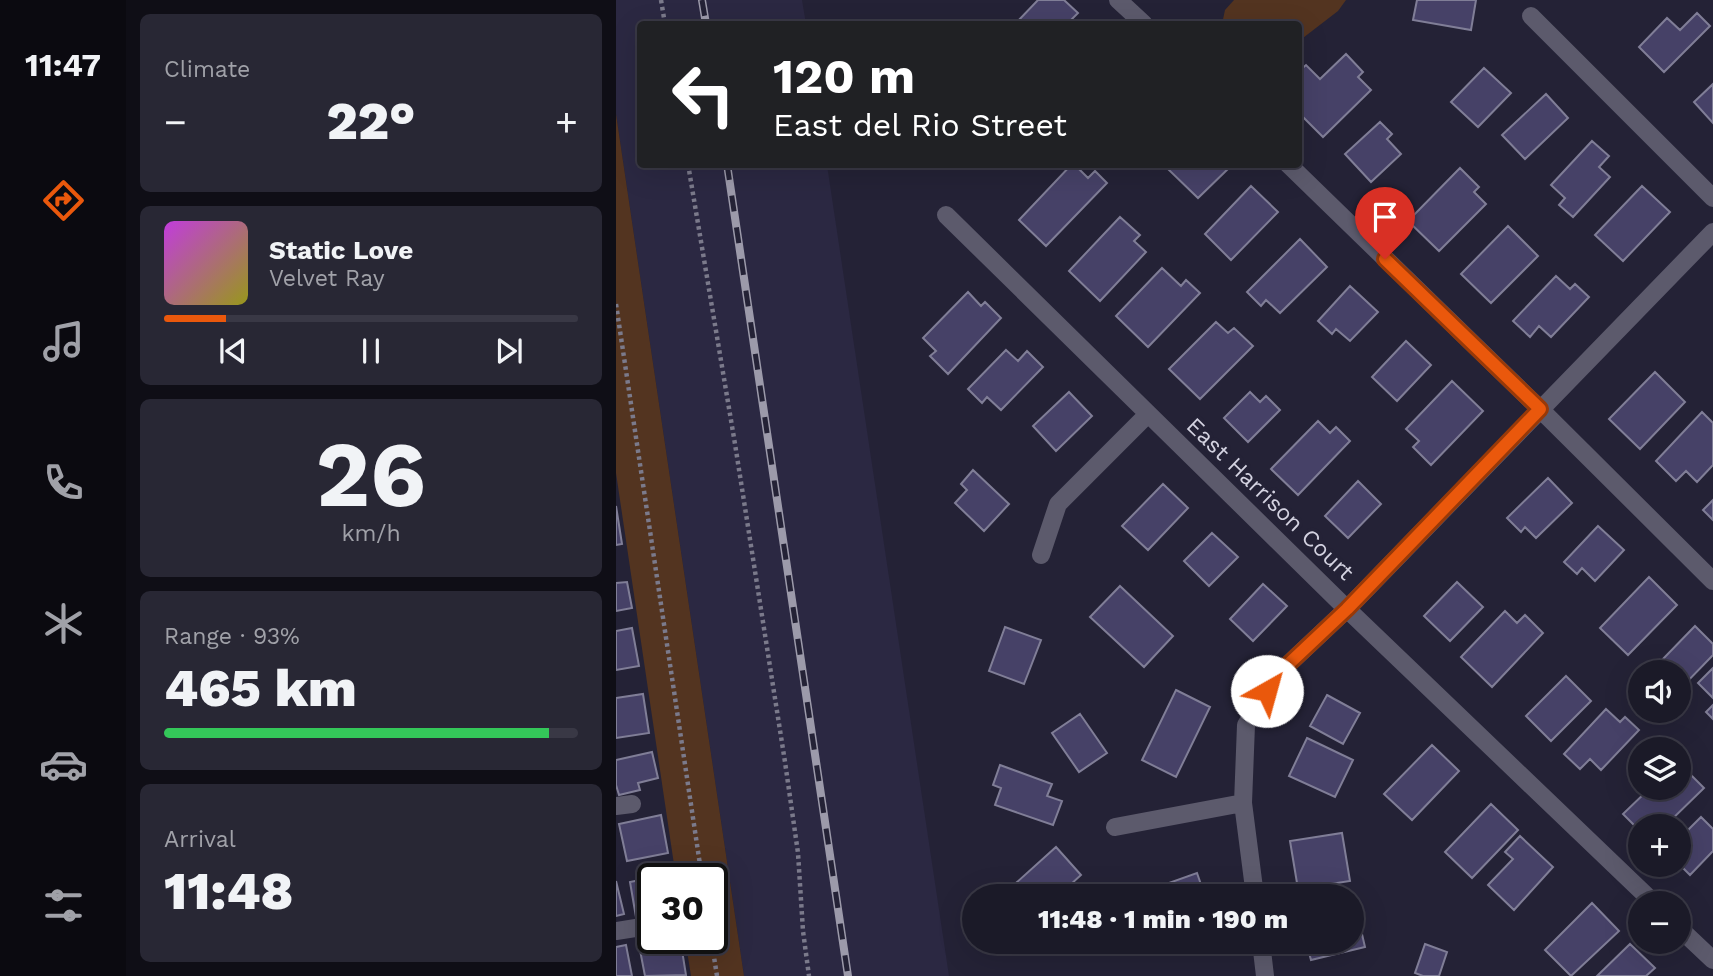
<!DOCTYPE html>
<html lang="en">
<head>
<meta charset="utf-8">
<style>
	:root { --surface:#1b1a28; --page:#282734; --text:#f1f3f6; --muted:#a0a1a8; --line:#393845; --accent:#ea580c }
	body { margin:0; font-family:"Work Sans",sans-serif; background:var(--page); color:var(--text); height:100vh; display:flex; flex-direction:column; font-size:26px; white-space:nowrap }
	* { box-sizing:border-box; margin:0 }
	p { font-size:23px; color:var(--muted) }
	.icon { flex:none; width:38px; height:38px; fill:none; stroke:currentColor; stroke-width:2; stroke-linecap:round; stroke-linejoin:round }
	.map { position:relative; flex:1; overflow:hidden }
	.side { display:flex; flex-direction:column; gap:14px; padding:14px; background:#0f0e16; width:490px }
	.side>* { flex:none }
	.top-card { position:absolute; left:21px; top:21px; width:665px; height:147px; border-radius:7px; box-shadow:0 7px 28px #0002,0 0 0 2px var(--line); background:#202124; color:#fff; overflow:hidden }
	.controls { position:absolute; left:1012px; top:660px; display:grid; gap:14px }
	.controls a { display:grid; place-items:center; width:63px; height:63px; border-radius:50%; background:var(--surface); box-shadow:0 7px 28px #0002,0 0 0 2px var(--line); font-size:35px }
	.speed { position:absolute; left:21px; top:863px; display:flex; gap:14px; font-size:35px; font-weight:700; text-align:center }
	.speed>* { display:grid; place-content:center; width:91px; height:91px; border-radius:50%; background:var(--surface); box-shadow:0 7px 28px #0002,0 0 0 2px var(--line); line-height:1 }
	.speed .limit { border:4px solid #111; border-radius:10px; background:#fff; color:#111 }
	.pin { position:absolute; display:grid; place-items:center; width:60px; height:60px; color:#fff; margin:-72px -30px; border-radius:50% 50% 50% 0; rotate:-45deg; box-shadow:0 0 7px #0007 }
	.pin .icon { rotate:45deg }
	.me { position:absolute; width:77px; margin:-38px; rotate:38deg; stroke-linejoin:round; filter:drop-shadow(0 0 5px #0008) }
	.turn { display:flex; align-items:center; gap:24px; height:147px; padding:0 21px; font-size:32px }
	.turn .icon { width:91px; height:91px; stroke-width:2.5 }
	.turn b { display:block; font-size:49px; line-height:60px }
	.big { font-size:52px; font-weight:800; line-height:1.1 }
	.side .widget { flex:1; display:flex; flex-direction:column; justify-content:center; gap:10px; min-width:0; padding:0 24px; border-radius:10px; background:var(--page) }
	.side .dial { align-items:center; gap:0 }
	.dial b { font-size:91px; line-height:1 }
	.song { display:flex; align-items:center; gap:21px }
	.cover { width:84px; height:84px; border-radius:10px; background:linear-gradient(135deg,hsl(290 70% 55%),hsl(60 70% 35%)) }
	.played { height:7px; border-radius:4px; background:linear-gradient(90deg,var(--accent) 15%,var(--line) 15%) }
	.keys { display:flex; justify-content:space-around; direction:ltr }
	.heat { display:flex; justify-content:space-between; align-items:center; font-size:38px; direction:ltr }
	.charge { height:10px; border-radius:5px; background:linear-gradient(90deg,#34c759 93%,var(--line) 0) }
	.trip { position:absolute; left:346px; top:884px; width:402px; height:70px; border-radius:35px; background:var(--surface); box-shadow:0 7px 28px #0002,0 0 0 2px var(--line); font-weight:800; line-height:70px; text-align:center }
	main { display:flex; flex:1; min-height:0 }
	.tab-bar { display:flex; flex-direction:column; width:126px; justify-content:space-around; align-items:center; background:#0b0a10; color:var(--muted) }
	.tab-bar .icon { width:49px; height:49px }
	.tab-bar .active { color:var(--accent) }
	.tab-bar b { font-size:32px; color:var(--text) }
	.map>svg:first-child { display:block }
</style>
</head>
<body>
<main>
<nav class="tab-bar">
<b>11:47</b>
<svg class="icon active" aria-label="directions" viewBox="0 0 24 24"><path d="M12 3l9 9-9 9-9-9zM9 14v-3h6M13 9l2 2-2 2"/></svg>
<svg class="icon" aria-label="music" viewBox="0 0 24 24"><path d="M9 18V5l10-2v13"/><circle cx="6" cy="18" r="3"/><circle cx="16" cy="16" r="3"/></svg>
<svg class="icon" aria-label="phone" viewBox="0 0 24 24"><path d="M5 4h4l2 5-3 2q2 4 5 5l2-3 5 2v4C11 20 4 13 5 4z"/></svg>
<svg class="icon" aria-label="climate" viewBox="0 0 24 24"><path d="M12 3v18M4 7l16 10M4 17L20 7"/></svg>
<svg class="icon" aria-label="car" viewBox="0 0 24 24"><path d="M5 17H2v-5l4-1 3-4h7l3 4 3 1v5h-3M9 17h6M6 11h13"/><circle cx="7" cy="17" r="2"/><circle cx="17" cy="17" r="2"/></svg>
<svg class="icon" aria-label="filters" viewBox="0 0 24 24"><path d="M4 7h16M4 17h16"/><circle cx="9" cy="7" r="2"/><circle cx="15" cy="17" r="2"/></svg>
</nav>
<section class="side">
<div class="widget"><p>Climate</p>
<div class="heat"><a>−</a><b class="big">22°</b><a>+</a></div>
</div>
<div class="widget">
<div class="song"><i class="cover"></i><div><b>Static Love</b><p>Velvet Ray</p></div></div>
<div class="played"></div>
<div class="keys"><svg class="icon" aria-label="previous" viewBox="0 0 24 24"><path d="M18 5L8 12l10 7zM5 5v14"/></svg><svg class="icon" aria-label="pause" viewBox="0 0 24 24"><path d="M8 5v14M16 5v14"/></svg><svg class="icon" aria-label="next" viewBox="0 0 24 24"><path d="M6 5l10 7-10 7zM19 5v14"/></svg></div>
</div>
<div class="widget dial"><b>26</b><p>km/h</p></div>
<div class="widget"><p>Range · 93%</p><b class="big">465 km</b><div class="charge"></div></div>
<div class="widget"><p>Arrival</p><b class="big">11:48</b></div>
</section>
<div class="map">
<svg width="1097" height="976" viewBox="0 0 1097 976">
	<rect width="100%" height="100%" fill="#242236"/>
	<!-- built -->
	<path fill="#2b2842" d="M0 0H186L190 24H24V164L211 165 333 976H128L0 114Z"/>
	<!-- green -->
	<path fill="#533420" d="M618 0H730L722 11 683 41 682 24H606L609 10Z
		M0 114 128 976H75L69 938H96V878H60L0 473Z"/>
	<!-- building -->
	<path fill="#464167" stroke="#807e97" stroke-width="2" d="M422 0H448L462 13 451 24H399Z
		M801 0H860L855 30 797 20Z
		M1081 13 1094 26 1048 72 1023 47 1051 18 1064 30Z
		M730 54 747 72 742 77 755 90 707 137 682 112V72L690 65 704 79Z
		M868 68 895 93 862 127 835 102Z
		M1097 84V123L1078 102Z
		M930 94 952 118 909 159 886 135Z
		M764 122 776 134 771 139 785 154 755 182 729 154Z
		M976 141 993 156 983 167 994 177 957 217 943 205 949 198 935 185Z
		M456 164H458L472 178 479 171 491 183 430 246 403 220Z
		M559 164H616V165L582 198 553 170Z
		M844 168 863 187 858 192 870 204 823 251 792 221Z
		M635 186 662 212 615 260 589 234Z
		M1026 186 1054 212 1007 261 979 235Z
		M504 217 524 235 518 241 530 252 484 301 453 271Z
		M892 226 922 256 875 303 845 274Z
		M684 239 711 267 664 313 650 300 645 306 631 292Z
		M546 268 565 286 570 280 584 293 532 347 500 316Z
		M940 276 954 289 959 284 973 297 935 337 923 326 914 337 897 321Z
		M734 286 762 312 734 341 720 329 716 334 702 321Z
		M352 292 365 306 369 302 385 318 332 374 314 356 320 351 307 338Z
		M600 322 612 333 618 328 637 346 584 399 553 369Z
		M790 341 815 365 781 401 756 377Z
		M390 350 402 361 411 351 427 367 385 410 371 397 366 403 352 389Z
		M1039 372 1069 402 1024 449 993 419Z
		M836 381 867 411 815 465 797 447 803 441 790 429Z
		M453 392 476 416 440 451 417 426Z
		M634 392 644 402 650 396 664 410 632 442 608 418Z
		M1086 412 1097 423V465L1081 482 1070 471 1060 481 1040 461Z
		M702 421 714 433 720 427 734 441 682 495 655 469Z
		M357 470 393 504 368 531 339 503 351 490 345 484Z
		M932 478 956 503 920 538 909 527 905 532 891 518Z
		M742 481 765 504 732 538 709 516Z
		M547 484 572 508 532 550 506 526Z
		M1097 500V520L1087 510Z
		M0 506 6 544 0 545Z
		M982 526 1008 550 979 581 966 568 961 574 948 562Z
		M596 533 622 557 593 586 568 561Z
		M1033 577 1061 605 1012 655 984 628Z
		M11 582 16 608 0 611V583Z
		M841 582 867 607 834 641 808 616Z
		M647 584 671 606 637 641 614 619Z
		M504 586 557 636 528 667 474 617Z
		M889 611 901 623 909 615 927 633 876 687 845 657Z
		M1079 626 1097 644V655L1069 684 1062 678V672H1056L1045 661Z
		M389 627 425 640 408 684 373 671Z
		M16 628 23 666 0 670V631Z
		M1097 668V698L1082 683Z
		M950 676 975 701 935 741 910 716Z
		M560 690 594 707 560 777 526 760Z
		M27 694 33 733 0 738V698Z
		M711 695 744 713 727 744 694 726Z
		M1097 705V719L1090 712Z
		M990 709 1004 722 1009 717 1023 730 985 770 974 759 964 769 948 754Z
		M464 714 491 753 463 772 436 733Z
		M691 738 737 760 719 797 673 776Z
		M816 745 843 771 796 820 768 794Z
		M36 752 42 778 22 783 24 790 3 795 0 785V760Z
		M1062 762 1088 788 1049 826H1024V831L1007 814 1034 788H1062Z
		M384 765 436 784 431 796 446 801 437 825 379 805 385 788 377 785Z
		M875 804 902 830 856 878 829 852Z
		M45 815 52 853 11 861 3 824Z
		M1085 817 1097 829V851L1074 875 1062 863V840Z
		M726 833 734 881 682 889 674 841Z
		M904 836 937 867 898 910 872 885 897 859 889 852Z
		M440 847 465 875 442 896H394L390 892Z
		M581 873 589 896H551L547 885Z
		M54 874 55 878H37V914L20 917 14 882Z
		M0 881 8 914 0 916Z
		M482 890 498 896H480Z
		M976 903 1003 931 955 976 929 950Z
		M737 904H739L749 947 695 960 690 942H737Z
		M64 938 70 975 29 976 23 945Z
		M809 944 831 952 823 976H807L799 973Z
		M1014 944 1039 968 1030 976H981Z
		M10 945 16 976H0V947Z"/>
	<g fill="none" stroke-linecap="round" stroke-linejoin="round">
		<!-- path -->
		<path stroke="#7b7a8b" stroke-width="4.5" stroke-dasharray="3.5 3.5" stroke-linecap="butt" d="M45 0 49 24
			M72 164 119 444 169 762 182 853 187 931 193 976
			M0 304 86 878
			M95 938 101 976"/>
		<!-- minor -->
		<path stroke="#5c5a6c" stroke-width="18" d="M502 0 528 24
			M915 16 1097 198
			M672 164 924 409 1097 581
			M330 215 731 609 1038 903
			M425 555 442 504 532 414
			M0 806 16 804
			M499 827 627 803
			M639 896 627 803 630 725 662 674 731 609 1097 232
			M1062 927 1097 960
			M0 931 32 926
			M645 942 649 976"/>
		<defs>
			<path id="rail" d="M86 0 90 24
				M111 164 232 976"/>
		</defs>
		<!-- rail casing -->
		<use href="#rail" stroke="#9c9aaa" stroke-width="8"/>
		<!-- rail -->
		<use href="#rail" stroke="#242236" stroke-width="5" stroke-dasharray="16" stroke-linecap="butt"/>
	</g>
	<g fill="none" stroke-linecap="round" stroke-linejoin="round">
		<defs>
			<path id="route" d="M651 691 662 674 731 609 924 409 769 259"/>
		</defs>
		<!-- route casing -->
		<use href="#route" stroke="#983908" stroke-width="18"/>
		<!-- route -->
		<use href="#route" stroke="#ea580c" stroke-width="12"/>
	</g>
	<g text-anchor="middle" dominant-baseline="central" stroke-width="7" stroke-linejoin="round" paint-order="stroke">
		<!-- street labels -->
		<g font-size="23" fill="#d3d2e0" stroke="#242236">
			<text transform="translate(654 499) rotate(44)">East Harrison Court</text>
		</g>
	</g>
</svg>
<div class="controls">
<a><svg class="icon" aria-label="sound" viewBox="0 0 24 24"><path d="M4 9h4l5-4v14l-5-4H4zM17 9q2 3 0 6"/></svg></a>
<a><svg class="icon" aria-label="layers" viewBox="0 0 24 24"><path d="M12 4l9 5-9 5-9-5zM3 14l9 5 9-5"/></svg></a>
<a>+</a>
<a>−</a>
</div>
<div class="speed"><div class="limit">30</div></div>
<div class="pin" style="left:769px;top:259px;background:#d93025"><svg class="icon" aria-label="arrive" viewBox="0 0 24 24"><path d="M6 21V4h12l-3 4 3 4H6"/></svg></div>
<svg class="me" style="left:651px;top:691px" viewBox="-20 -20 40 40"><circle r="19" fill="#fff"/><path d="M0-13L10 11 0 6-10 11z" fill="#ea580c"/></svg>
<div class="trip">11:48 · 1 min · 190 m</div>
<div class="top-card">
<div class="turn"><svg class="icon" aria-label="left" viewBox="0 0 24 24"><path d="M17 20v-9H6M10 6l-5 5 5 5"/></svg><div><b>120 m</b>East del Rio Street</div></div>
</div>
</div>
</main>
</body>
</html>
